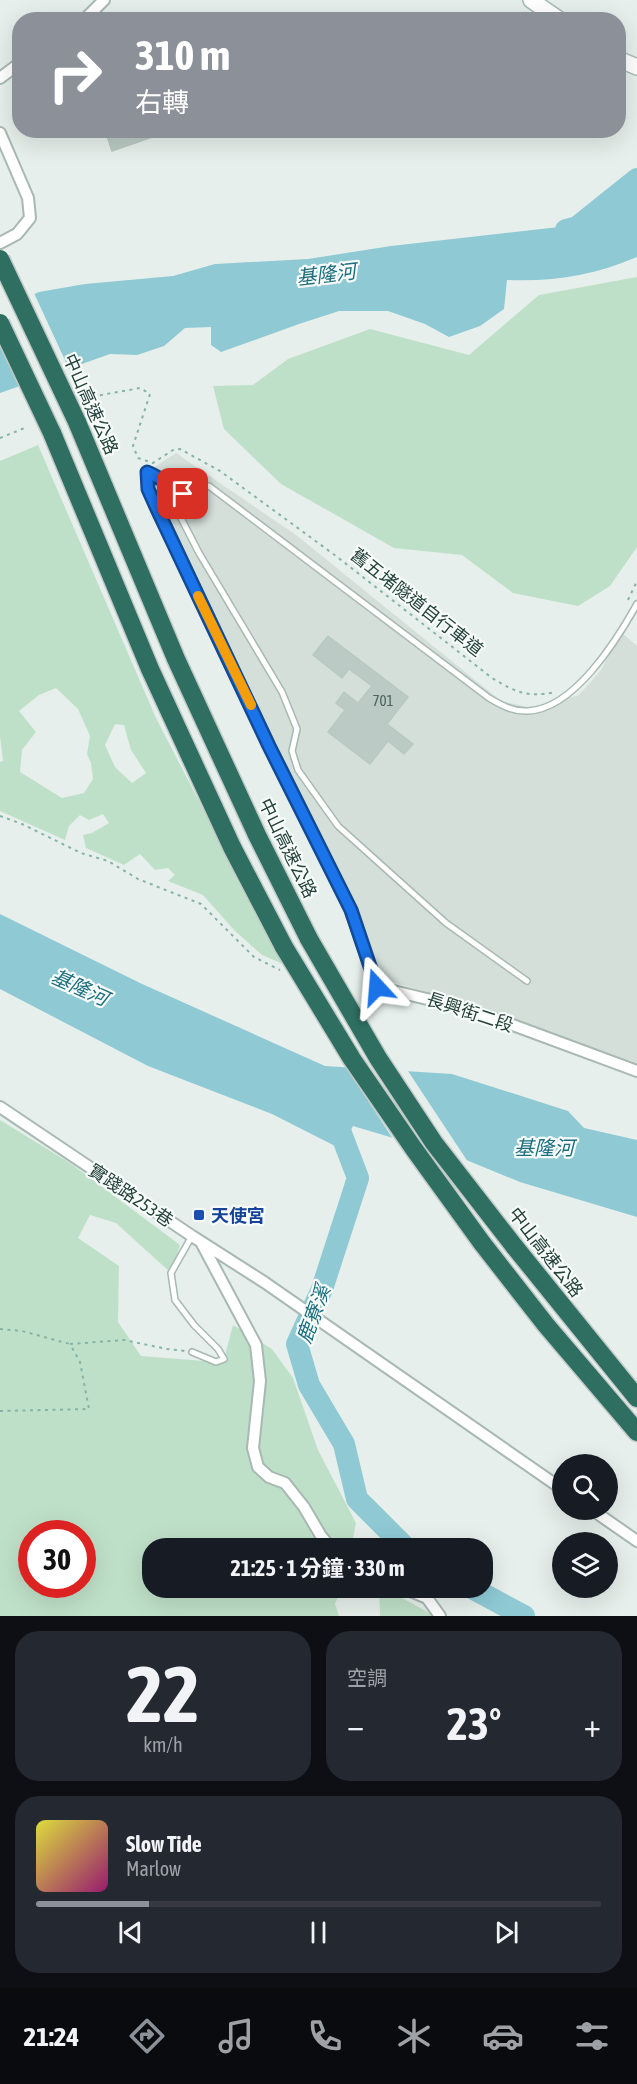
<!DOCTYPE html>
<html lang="zh-TW">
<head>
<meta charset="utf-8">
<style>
	:root { --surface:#171b24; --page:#242831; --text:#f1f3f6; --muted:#9ea1a6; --line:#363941; --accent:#8c9099 }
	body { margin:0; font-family:"Asap Condensed","Noto Sans TC",sans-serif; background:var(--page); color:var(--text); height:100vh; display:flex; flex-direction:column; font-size:22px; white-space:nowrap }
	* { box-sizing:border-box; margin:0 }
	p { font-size:20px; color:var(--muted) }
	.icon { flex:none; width:33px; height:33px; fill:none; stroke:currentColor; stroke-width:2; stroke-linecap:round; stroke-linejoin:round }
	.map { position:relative; height:1616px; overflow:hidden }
	.side { display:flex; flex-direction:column; gap:15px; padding:15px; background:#0d0f14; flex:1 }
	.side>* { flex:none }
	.hud { position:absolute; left:12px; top:12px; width:614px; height:126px; border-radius:24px; box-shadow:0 6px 24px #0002; background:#8c9099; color:#fff; overflow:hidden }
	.controls { position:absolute; left:552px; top:1454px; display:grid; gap:12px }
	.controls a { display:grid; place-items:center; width:66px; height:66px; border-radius:50%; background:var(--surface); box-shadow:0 6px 24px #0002; font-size:30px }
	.speed { position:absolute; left:18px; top:1520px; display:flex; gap:12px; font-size:30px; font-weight:700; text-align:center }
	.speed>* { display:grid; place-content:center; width:78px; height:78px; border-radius:50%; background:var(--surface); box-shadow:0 6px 24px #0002; line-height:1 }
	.speed .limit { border:9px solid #d22; background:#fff; color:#111 }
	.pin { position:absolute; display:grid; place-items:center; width:51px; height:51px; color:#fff; margin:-26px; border-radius:12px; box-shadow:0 3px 9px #0006 }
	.me { position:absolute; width:66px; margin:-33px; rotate:341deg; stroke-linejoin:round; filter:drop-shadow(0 0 4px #0008) }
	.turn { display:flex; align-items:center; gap:21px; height:126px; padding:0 24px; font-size:27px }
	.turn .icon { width:78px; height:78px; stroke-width:2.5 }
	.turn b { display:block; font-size:42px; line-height:51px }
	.big { font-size:45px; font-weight:700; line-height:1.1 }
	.side .widget { flex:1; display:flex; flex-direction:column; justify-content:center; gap:9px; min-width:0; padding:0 21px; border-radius:24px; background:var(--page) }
	.side .dial { align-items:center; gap:0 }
	.dial b { font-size:78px; line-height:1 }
	.song { display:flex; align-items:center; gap:18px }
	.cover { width:72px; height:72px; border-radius:9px; background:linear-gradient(135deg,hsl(60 70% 55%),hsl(320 70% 35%)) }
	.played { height:6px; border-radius:3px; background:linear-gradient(90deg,var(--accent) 20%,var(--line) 20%) }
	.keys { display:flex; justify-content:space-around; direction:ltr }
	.heat { display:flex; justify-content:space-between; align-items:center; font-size:33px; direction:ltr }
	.side .tiles { flex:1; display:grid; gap:15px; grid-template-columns:1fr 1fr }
	.widget:last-child { grid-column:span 2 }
	.trip { position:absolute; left:142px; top:1538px; width:351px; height:60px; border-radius:24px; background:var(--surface); box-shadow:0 6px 24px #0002; font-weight:700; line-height:60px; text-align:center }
	.dock { display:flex; height:96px; justify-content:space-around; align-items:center; background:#090b0e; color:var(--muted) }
	.dock .icon { width:42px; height:42px }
	.dock .active { color:var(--accent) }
	.dock b { font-size:27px; color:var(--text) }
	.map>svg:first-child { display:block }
</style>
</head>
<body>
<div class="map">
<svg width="637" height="1616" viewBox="0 0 637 1616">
	<rect width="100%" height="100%" fill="#e6efeb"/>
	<!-- built -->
	<path fill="#d4dfda" d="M176 453 296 535 501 701 528 707 555 702 579 695 601 670 621 632 637 646V1063L455 1000 379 978 351 903 143 492 147 472Z"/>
	<!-- green -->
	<path fill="#bfe0c8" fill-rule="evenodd" d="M637 277V547L610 586 578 606 513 593 462 555 394 548 281 484 224 429 213 386 253 385 288 359 370 329 469 355 539 295Z
		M38 445 156 718 283 964 262 955 234 930 203 895 168 881 175 875 168 868 155 870 140 854 124 865 86 848 83 835 92 833 109 823 103 814 89 820 80 815 69 826 65 840 0 811V762L3 761 0 736V461ZM56 688 78 709 90 736 87 754 91 763 93 779 84 793 62 798 20 772 22 750 36 732 19 711 39 695ZM115 724 124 725 131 750 146 773 132 783 115 767 105 745Z
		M0 1120 70 1163 180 1245 171 1273 116 1223 90 1215 78 1238 119 1266 118 1322 141 1356 216 1362 224 1359 233 1325 272 1349 293 1378 318 1450 356 1523 351 1548H153V1587H342L335 1604 339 1616H0ZM32 1533H82V1584H32Z
		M379 1587H382L435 1616H380Z"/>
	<!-- water -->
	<path fill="#8ec9d4" d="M637 186V257C595 275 553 282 507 280L504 309 480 326 449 337 425 324 388 311H339L299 324 221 352 211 345V327L185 328 164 346 137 355 110 354 0 393V309L39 292 85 284 173 276 215 264 308 259 391 246 577 225Z
		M0 914 140 983 325 1066 452 1074 568 1111 584 1128 637 1140V1217L520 1182 464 1159 353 1126 341 1149 272 1114 148 1066 0 989Z"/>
	<!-- pier -->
	<path fill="#e6efeb" d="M33 291 70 371 24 388 0 337V305Z
		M344 1064 406 1068 470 1165 395 1142Z"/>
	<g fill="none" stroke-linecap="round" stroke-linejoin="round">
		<!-- river -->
		<path stroke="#8ec9d4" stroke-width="22" d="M566 230 577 227 637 179
			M334 1115 358 1178 322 1289 297 1344 309 1385 344 1444 357 1499 406 1548
			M470 1587 524 1616"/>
	</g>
	<!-- building -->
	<path fill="#bbcac4" stroke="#b8c9c2" stroke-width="1.5" d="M105 130H167V132L112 151Z
		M328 636 408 697 387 724 413 744 404 754 388 741 370 764 328 732 345 710 336 703 344 692 358 703 372 686 349 669 342 678 313 655Z"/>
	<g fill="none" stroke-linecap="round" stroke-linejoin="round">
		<defs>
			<path id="lane" d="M148 489 147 472C160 477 170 486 183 494
				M527 981 446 923 338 826 298 770 292 751 297 729 282 692 199 553 181 518V501L183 494 195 485 209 486 489 698C501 705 513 712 528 711 574 709 617 640 637 604
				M192 1236 171 1273 175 1300 194 1325 218 1349 224 1359 216 1362 192 1352"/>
			<path id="street" d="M84 20 104 0
				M0 78 20 63
				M0 133 28 198 30 218 17 234 0 243
				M148 489 269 746 351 911 377 987 452 1005 502 1021 637 1071
				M0 1107 192 1236 264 1282 562 1489
				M202 1244 256 1345 260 1381 253 1448 258 1467 269 1477 285 1483 304 1507 321 1536 331 1548
				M591 1509 637 1541
				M401 1587 427 1598 440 1616"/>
			<path id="secondary" d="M531 0 560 20
				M618 59 637 67"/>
			<path id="highway" d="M77 422 176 659 257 835 309 939
				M52 433 150 669 232 847 284 947
				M482 1243 546 1325 637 1432
				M514 1246 637 1398"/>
		</defs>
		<!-- lane casing -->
		<use href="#lane" stroke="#a8b8b2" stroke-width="8"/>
		<!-- street casing -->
		<use href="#street" stroke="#a8b8b2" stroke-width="14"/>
		<!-- secondary casing -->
		<use href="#secondary" stroke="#a4bbb3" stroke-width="18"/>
		<!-- highway casing -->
		<use href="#highway" stroke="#c2cac8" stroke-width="21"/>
		<!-- path -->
		<path stroke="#86b3a5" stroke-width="2" stroke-dasharray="3 4.5" stroke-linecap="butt" d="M87 403 101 395 140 388 150 394 133 446 138 458 153 463 173 450 180 449 220 471 336 556 492 678C515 692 528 698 555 692
			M0 438 27 427
			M628 600 637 581
			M0 816 22 824 81 853 108 861 138 879 201 904 254 957 280 970
			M0 1329 22 1331 70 1344
			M0 1411 89 1409 80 1362 70 1344 124 1340 167 1349 185 1351"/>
		<!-- lane -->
		<use href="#lane" stroke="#fff" stroke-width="5"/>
		<!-- street -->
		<use href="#street" stroke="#fff" stroke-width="10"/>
		<!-- secondary -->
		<use href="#secondary" stroke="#fff" stroke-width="15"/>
		<!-- highway -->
		<use href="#highway" stroke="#2f6f62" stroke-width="18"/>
		<defs>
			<path id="highway-bridge" d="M0 259 77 422
				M0 323 52 433
				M309 939 378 1058 434 1143 514 1246
				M284 947 352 1059 414 1149 482 1243"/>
		</defs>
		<!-- highway-bridge casing -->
		<use href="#highway-bridge" stroke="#c2cac8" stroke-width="21" stroke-linecap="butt"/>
		<!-- highway-bridge -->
		<use href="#highway-bridge" stroke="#2f6f62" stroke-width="18"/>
	</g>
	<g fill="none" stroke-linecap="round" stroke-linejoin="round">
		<defs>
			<path id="route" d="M183 494C170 486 160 477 147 472L148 489 157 509 269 746 351 910 377 987"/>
		</defs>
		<!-- route casing -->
		<use href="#route" stroke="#114b97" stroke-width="15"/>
		<!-- route -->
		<use href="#route" stroke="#1a73e8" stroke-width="10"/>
		<!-- slow -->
		<path stroke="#f59e0b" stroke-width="10" d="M198 596 251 705"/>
	</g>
	<!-- markers -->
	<rect fill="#1a4fb4" stroke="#f7fbf9" stroke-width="2" x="193" y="1209" width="12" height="12" rx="3"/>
	<g text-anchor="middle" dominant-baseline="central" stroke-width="4.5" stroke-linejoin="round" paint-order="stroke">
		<!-- number labels -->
		<g font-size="15" fill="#4a645c">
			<text x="383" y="700">701</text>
		</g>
		<!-- street labels -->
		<g font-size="18" fill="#24423a" stroke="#f7fbf9">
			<text transform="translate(91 404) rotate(66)">中山高速公路</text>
			<text transform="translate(417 602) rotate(38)">舊五堵隧道自行車道</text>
			<text transform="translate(288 848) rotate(64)">中山高速公路</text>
			<text transform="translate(470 1012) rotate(18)">長興街二段</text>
			<text transform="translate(131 1195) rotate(34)">實踐路253巷</text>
			<text transform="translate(546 1252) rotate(52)">中山高速公路</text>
		</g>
		<!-- transit labels -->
		<g font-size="18" font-weight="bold" fill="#164399" stroke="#f7fbf9" text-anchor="start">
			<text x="211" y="1215">天使宮</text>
		</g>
		<!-- water labels -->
		<g font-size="20" font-style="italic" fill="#1c6f80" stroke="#f7fbf9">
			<text transform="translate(326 274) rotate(-7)">基隆河</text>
			<text transform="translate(80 987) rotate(24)">基隆河</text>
			<text x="544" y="1147">基隆河</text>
			<text transform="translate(313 1314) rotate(-70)">鹿寮溪</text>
		</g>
	</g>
</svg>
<div class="controls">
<a><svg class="icon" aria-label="search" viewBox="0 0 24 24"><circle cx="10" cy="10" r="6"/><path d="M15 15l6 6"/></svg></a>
<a><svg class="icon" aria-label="layers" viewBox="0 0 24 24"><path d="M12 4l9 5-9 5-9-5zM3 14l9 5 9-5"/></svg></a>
</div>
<div class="speed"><div class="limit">30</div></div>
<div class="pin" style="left:183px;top:494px;background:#d93025"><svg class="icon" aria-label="arrive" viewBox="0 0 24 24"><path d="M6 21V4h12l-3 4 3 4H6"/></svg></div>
<svg class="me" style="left:377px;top:987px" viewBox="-20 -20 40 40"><path d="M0-17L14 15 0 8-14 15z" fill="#1a73e8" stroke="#fff" stroke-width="4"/></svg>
<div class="trip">21:25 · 1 分鐘 · 330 m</div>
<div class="hud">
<div class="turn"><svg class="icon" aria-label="right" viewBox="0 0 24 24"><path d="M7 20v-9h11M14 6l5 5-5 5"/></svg><div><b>310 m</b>右轉</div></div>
</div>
</div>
<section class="side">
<div class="tiles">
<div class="widget dial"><b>22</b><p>km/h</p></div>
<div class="widget"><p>空調</p>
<div class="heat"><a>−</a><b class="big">23°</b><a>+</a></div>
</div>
<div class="widget">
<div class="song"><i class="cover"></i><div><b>Slow Tide</b><p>Marlow</p></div></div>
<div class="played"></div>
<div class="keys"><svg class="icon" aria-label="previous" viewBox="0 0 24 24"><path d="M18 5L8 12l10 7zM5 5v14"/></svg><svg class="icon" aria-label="pause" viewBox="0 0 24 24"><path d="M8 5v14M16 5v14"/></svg><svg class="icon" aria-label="next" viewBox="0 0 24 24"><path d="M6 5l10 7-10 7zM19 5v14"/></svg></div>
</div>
</div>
</section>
<nav class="dock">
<b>21:24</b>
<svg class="icon active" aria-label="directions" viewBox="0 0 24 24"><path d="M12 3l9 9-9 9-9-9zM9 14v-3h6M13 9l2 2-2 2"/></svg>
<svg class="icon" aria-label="music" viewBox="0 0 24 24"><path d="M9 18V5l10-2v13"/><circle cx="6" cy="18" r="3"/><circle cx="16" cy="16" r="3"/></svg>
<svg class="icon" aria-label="phone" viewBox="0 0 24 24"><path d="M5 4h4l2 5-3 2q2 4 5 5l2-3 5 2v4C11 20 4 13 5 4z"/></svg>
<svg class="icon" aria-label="climate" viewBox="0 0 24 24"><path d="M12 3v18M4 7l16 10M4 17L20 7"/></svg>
<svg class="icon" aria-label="car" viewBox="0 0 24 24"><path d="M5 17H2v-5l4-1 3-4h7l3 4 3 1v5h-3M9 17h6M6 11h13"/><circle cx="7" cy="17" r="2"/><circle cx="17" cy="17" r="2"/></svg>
<svg class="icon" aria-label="filters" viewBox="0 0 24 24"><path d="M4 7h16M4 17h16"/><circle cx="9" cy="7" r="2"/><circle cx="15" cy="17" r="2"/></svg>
</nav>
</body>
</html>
